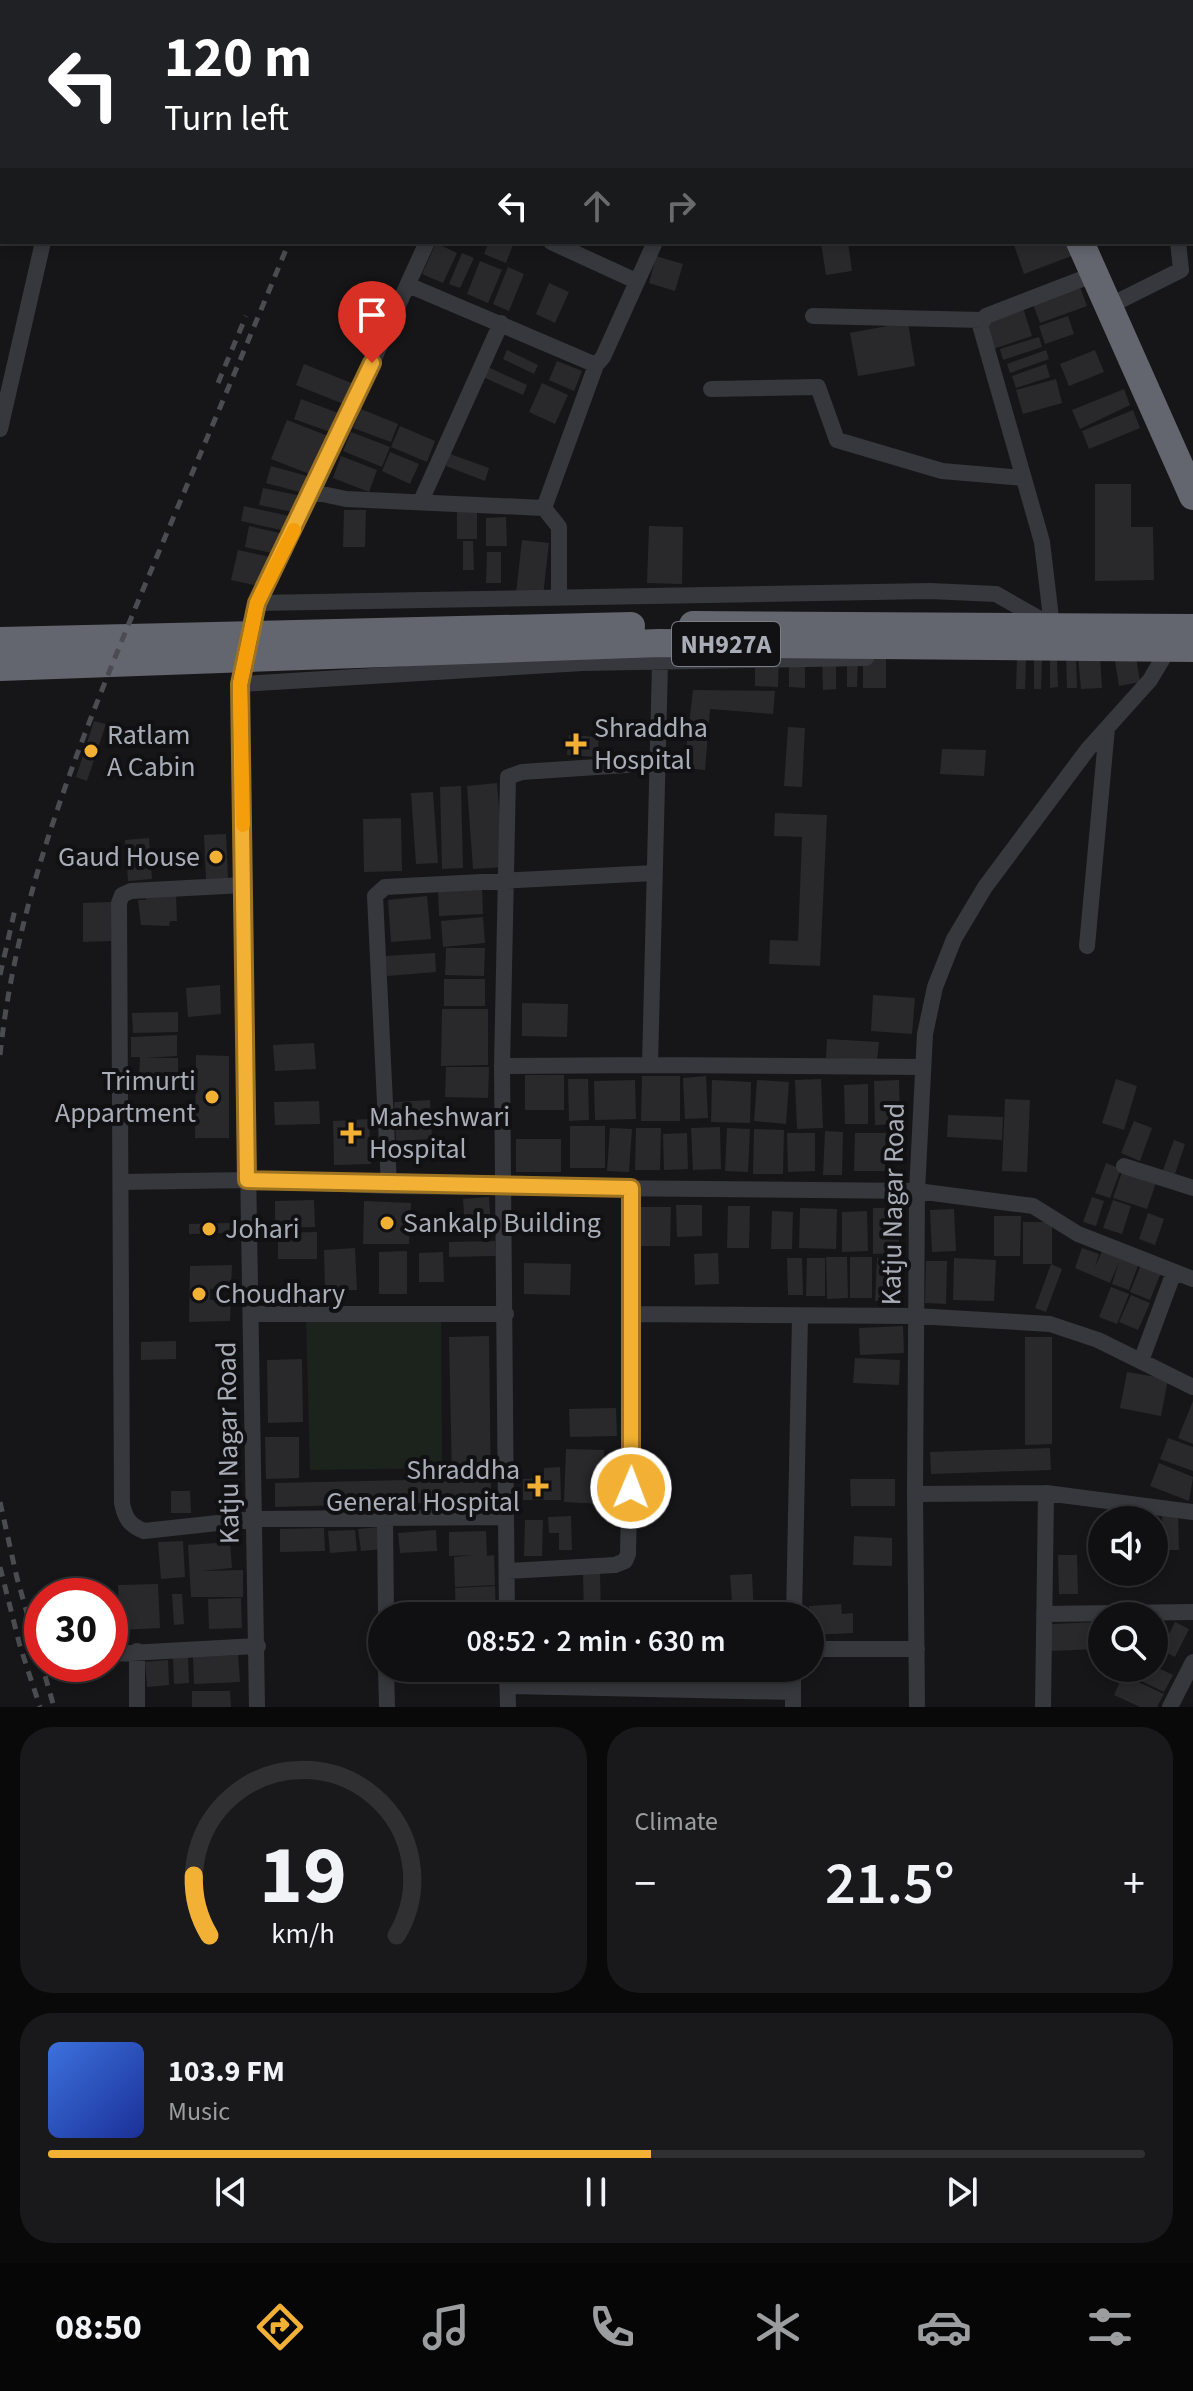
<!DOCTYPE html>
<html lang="en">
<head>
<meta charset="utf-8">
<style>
	:root { --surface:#101012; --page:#19191b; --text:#f1f3f6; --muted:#9c9d9f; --line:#303032; --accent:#f2b134 }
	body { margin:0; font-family:"Source Sans 3",sans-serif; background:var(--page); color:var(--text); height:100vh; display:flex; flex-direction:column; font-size:30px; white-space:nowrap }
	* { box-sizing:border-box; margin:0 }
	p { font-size:26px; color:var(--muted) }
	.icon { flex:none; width:44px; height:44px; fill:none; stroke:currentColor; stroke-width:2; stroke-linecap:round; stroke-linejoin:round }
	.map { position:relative; height:1707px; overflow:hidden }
	.details { display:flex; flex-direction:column; gap:20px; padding:20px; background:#09090a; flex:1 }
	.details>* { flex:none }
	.hud { position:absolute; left:0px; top:0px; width:1194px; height:244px; box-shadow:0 4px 12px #0003,0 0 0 2px var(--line); background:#202124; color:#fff; overflow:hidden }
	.fabs { position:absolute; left:1088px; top:1506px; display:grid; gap:16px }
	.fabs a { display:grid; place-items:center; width:80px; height:80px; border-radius:50%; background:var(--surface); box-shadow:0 4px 12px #0003,0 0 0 2px var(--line); font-size:40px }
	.speed { position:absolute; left:24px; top:1578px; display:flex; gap:16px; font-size:40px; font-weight:700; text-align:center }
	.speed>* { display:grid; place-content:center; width:104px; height:104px; border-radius:50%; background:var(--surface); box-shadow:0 4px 12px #0003,0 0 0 2px var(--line); line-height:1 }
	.speed .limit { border:12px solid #d22; background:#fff; color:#111 }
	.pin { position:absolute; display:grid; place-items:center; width:68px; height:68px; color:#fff; margin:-82px -34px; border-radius:50% 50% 50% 0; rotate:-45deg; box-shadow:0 0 8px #0007 }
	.pin .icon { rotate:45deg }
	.me { position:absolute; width:88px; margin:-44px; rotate:1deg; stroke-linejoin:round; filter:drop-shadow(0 0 6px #0008) }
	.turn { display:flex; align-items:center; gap:28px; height:168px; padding:0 32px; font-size:36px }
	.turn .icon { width:104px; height:104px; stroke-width:2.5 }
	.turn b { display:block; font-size:56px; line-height:68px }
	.lanes { display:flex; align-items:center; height:76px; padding:0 32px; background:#0003; justify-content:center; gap:40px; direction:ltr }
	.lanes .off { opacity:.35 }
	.big { font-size:60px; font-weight:600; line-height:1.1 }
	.details .card { flex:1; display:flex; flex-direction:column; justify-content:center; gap:12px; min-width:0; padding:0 28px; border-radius:32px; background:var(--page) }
	.details .dial { align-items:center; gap:0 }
	.dial svg { height:208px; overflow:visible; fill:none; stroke:var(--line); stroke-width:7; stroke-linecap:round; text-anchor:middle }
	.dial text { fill:var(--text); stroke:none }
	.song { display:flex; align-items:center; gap:24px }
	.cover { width:96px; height:96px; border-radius:12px; background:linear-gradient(135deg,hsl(220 70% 55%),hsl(230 70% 35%)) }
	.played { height:8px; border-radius:4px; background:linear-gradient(90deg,var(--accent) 55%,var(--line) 55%) }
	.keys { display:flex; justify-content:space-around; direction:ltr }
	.heat { display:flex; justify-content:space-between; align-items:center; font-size:44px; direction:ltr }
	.details .tiles { flex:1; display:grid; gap:20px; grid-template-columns:1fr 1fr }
	.card:last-child { grid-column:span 2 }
	.trip { position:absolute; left:368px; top:1602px; width:456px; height:80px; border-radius:40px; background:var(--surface); box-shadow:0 4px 12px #0003,0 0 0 2px var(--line); font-weight:600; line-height:80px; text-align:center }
	.dock { display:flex; height:128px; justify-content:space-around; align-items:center; background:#060607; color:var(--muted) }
	.dock .icon { width:56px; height:56px }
	.dock .current { color:var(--accent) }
	.dock b { font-size:36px; color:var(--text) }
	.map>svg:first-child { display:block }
</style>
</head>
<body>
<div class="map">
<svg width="1193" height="1707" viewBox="0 0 1193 1707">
	<rect width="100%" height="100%" fill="#161618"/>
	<!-- green -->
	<path fill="#1c231d" d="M441 1310 442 1468 310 1470 306 1315Z"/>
	<!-- building -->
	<path fill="#29292c" d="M489 242H514L506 263 484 254Z
		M848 242 852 271 826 275 821 243Z
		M1013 242H1069L1074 255 1024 274Z
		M436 243 457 253 443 283 422 274Z
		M462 253 474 258 460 288 449 284Z
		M656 256 683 264 675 291 649 283Z
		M480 261 502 270 488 303 467 294Z
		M508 267 524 274 509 311 493 304Z
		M549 283 569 292 555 323 536 314Z
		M1080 287 1087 306 1040 323 1033 304Z
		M1023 308 1032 336 993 349 984 321Z
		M1068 316 1074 334 1045 344 1039 326Z
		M908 322 915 366 858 376 850 333Z
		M1039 337 1042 347 1003 360 1000 349Z
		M507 350 538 365 534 374 503 359Z
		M1046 350 1049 359 1010 373 1007 364Z
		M1095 350 1104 372 1069 386 1060 364Z
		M557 361 582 371 574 391 549 380Z
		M304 364 354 384 346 405 296 385Z
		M1046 364 1050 377 1016 388 1012 376Z
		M488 367 527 385 523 395 483 377Z
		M1056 379 1062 403 1023 414 1016 390Z
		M542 383 568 395 555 424 529 412Z
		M1124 389 1130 405 1080 429 1072 410Z
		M301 399 341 414 333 433 294 419Z
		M361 409 398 424 391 442 353 428Z
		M1133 410 1140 428 1089 449 1082 431Z
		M287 420 328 436 312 475 271 459Z
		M400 426 435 441 427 462 391 447Z
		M351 432 390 447 382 467 343 451Z
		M390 452 419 464 410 484 382 471Z
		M450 454 489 468 485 481 446 466Z
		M341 456 377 470 369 492 333 478Z
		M271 466 307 476 303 493 266 483Z
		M1095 484H1131V527H1153L1154 580 1095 581Z
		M263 488 297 495 293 512 259 505Z
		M244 506 294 517 290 532 241 521Z
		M457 509H477V539H457Z
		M344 510H366L365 547H343Z
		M506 517 507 546H486V518Z
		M249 526 284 534 280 555 245 547Z
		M649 526 683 527 682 584 647 583Z
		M522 540 549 543 543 596 516 593Z
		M463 541H473L474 570H463Z
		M238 550 275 558 268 588 231 580Z
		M487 552H501V583H486Z
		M1100 656 1102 688 1081 689 1078 657Z
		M755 657H779L778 687 755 686Z
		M789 657H805V688L789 687Z
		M847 657H858L857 687H847Z
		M1136 657 1140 682 1119 686 1115 661Z
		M822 658H836V689L823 690Z
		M863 658H886V688H863Z
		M1017 658 1026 659 1025 689H1016Z
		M1034 658 1042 659 1041 689H1034Z
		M1050 658H1057L1058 687 1050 688Z
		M1066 658H1076L1077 688H1067Z
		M693 690 775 691 773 714 710 709 705 770 684 768Z
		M94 721 106 724 87 781 76 777Z
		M788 727 805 728 802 787 784 786Z
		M569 735 599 737 597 757 567 755Z
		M942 749 986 750 984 776 940 774Z
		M497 783 504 867 473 869 467 786Z
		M461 786 463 868 442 869 440 787Z
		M433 792 438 863 416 864 411 793Z
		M775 813 827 815 820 966 769 964 770 940 798 941 802 837 774 836Z
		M401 818 402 871 364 872 363 819Z
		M226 834 228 879 206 880 204 835Z
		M149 838 152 879 128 881 125 840Z
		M482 885 483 914 439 916 438 889Z
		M146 894H176L177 921H170L169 926 141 925 138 900H146Z
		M427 896 431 939 391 942 388 900Z
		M111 902V941L83 942V903Z
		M483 917 485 943 443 947 441 921Z
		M446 948H485L484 976 445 975Z
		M435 953 436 972 387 976 385 956Z
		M444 979H485V1006H444Z
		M220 985 221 1014 188 1017 186 988Z
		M873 995 915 998 912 1034 871 1031Z
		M522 1003 568 1004 567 1037 522 1036Z
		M442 1009H488V1065L441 1066Z
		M178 1012V1032L133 1033 132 1013Z
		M177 1035V1056L145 1058H178V1081L139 1080 140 1057H131V1037Z
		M827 1039 879 1042 877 1061 826 1058Z
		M314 1043 316 1069 275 1071 273 1045Z
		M196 1055 229 1056V1138H195Z
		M446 1067H489L488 1098 445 1097Z
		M525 1075H564V1110H525Z
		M642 1076H680V1121H641Z
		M706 1076 708 1118 685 1119 683 1078Z
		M568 1079H588L589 1120 569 1121Z
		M821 1079 823 1128 797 1129 795 1080Z
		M1116 1079 1137 1086 1124 1130 1102 1123Z
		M635 1080 636 1119 595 1120 594 1081Z
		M712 1080 751 1082 750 1123 711 1122Z
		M757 1080 789 1082 786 1124 754 1121Z
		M899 1080 900 1124 875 1125 874 1081Z
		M868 1084V1124H845L844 1085Z
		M1005 1099 1030 1100 1027 1172 1002 1171Z
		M430 1100 432 1139 396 1141 394 1102Z
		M319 1101 320 1124 275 1125 274 1102Z
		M948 1115 1003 1117 1002 1140 947 1137Z
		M369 1119 371 1164 334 1165 333 1121Z
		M1134 1121 1152 1128 1140 1161 1121 1153Z
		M570 1126H605V1168H570Z
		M720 1127 721 1169 693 1170 691 1128Z
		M610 1128 632 1129 629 1172 607 1171Z
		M636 1128H661L660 1170H635Z
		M727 1128 750 1129 748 1172 725 1171Z
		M754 1129 784 1130 783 1174H753Z
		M825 1131 843 1132 842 1175H823Z
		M687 1133 688 1169 664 1170 663 1134Z
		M787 1133H815V1171L788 1172Z
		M855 1133H886L885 1171H854Z
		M516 1139H561V1172H516Z
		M1174 1140 1185 1144 1175 1174 1163 1170Z
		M1106 1163 1121 1169 1110 1198 1095 1193Z
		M1123 1169 1157 1180 1147 1209 1113 1198Z
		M489 1197 491 1227 465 1229 463 1199Z
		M1092 1197 1104 1201 1096 1226 1083 1222Z
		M314 1200 315 1227 275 1228V1201Z
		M1113 1200 1131 1206 1122 1234 1103 1228Z
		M364 1201 411 1203 409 1244H363Z
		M676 1205H702V1236L677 1237Z
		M728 1206H750L749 1248H727Z
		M641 1207H671L670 1246H640Z
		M800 1208 837 1209 836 1249 799 1248Z
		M873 1208H899V1253L873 1254Z
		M954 1209 956 1251 932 1252 930 1210Z
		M772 1211 793 1212 792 1249H771Z
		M867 1211 868 1251 842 1252V1212Z
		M1148 1213 1164 1219 1155 1245 1139 1239Z
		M994 1216H1021L1020 1256H994Z
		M1023 1222H1052V1264H1023Z
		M230 1223V1233L189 1234V1224Z
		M317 1232V1259H278V1233Z
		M495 1241 496 1256 449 1257V1242Z
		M355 1248 357 1290 325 1291 324 1250Z
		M1082 1248 1099 1254 1095 1267 1102 1251 1140 1260 1129 1290 1112 1284 1119 1262 1110 1283 1075 1268Z
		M407 1251V1294H379V1252Z
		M443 1252 444 1282H419V1253Z
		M718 1253 719 1284 695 1285 694 1254Z
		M826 1257H847L848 1298 827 1299Z
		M850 1257H872V1298H850Z
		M787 1258H802L803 1295H788Z
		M807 1258H825V1296H806Z
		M877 1258 901 1259 900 1301H875Z
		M954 1258 996 1260 994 1301 953 1300Z
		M926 1261H947L946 1304 925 1303Z
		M1142 1262 1162 1270 1150 1300 1130 1292Z
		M524 1263 571 1264 570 1295 524 1294Z
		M1051 1264 1062 1269 1046 1312 1035 1308Z
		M232 1265 231 1288 210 1289V1300L231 1299 230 1321 189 1322 190 1266Z
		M1111 1287 1129 1294 1117 1324 1099 1317Z
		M1131 1295 1150 1303 1138 1330 1119 1322Z
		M903 1326 904 1353 860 1355 859 1328Z
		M489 1336 491 1501 275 1507V1483L452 1479 449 1337Z
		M1025 1337H1052V1444L1025 1445Z
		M176 1341V1359L141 1360V1342Z
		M855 1358 900 1360 899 1385 853 1383Z
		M302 1359 303 1422 268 1423 267 1360Z
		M1127 1372 1168 1379 1161 1416 1120 1408Z
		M1193 1401V1444L1178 1438Z
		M616 1408 617 1436 570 1437 569 1409Z
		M265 1437H299V1478L266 1479Z
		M1168 1438 1193 1447V1471L1160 1459Z
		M1050 1448 1051 1470 931 1474 930 1452Z
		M566 1449 604 1450 602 1504 564 1502Z
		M1159 1463 1193 1477 1189 1501 1150 1486Z
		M560 1467 561 1500H523V1479L544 1478V1468Z
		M850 1479H895V1506H851Z
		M171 1491H190L191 1513H171Z
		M1139 1511 1140 1520H1116V1512Z
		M1162 1513H1178L1179 1550H1163Z
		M571 1516 572 1550H559V1533H549L548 1517Z
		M525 1520H543L542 1556H524Z
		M380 1527 382 1549 361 1551 358 1529Z
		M324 1528 325 1551 280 1552V1529Z
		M355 1530 357 1551 330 1553 328 1531Z
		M436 1530 437 1551 400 1553 398 1533Z
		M486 1531 487 1556 494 1555 495 1585 455 1587 454 1557 473 1555 449 1556V1532Z
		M854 1536 892 1538V1566L853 1565Z
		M183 1541 185 1577 161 1579 158 1542Z
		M230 1542 232 1568 200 1571 243 1570V1597H191L188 1545Z
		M1058 1555H1077L1078 1594H1059Z
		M600 1573 601 1616H584L583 1574Z
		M752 1574 754 1616H733L730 1575Z
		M158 1584 160 1628 120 1630 118 1585Z
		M495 1586 496 1616H456L455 1588Z
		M172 1594H182L184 1624 174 1625Z
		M241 1598 242 1628 209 1629 208 1599Z
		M841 1604 842 1614 853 1613V1633L810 1635 809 1606Z
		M1096 1622 1097 1649 1050 1651 1052 1624Z
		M1175 1622 1189 1629 1175 1657 1161 1650Z
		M238 1655 240 1682 194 1684 193 1657Z
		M188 1657 189 1683 174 1684 173 1658Z
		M168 1660 169 1685 147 1687 145 1662Z
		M1154 1666 1173 1675 1164 1692 1125 1673 1127 1668Z
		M402 1668H440V1672L402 1673Z
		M1123 1675 1164 1694 1157 1707H1140L1114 1695Z
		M192 1691H230L231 1707H192Z"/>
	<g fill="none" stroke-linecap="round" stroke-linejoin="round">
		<!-- street -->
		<path stroke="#37383d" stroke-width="16" d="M654 0 658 2
			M90 2 91 0
			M544 2 545 0
			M773 2 775 0
			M1174 2 1175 0
			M1192 151 1193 150
			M551 242 636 281
			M408 285 596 365 603 357 655 242
			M1119 301 1181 270 1178 242
			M813 316 982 320
			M711 389 818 387 837 440 942 471 1023 478
			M0 429 43 242
			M313 492 346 499 544 508 559 527V597
			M421 501 501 323
			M544 508 596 365
			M257 603 930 591 996 594 1047 623
			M1052 626 1042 542 980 325 986 316 1100 272
			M660 664 650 1065 923 1067
			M240 684 583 663 866 658
			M244 885 131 891 122 895 119 903 122 1503C125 1518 129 1525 144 1531L255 1519 506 1517 502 1066 650 1065
			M1087 946 1107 728
			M502 1066 508 777 522 772 656 763
			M1124 1166 1193 1188
			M122 1182 247 1180 389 1186 917 1191 1033 1206 1078 1234 1193 1279
			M389 1186 375 896 385 887 654 873
			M252 1314H506
			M633 1314 916 1316 1050 1324 1098 1340 1193 1387
			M1141 1361 1174 1272
			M1046 1493 1193 1512
			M915 1494 917 1707
			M506 1517 507 1616
			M385 1519 386 1616
			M507 1571 615 1565 625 1561 628 1554 633 1314 631 1188
			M1044 1614 1193 1612
			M794 1616 800 1317
			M810 1649H917
			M137 1651V1707
			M112 1654 258 1646
			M386 1668 387 1707
			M507 1668 508 1707
			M508 1686 793 1692
			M257 1707 240 684 257 603 313 492 427 242
			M793 1707V1668
			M1043 1707 1046 1493 915 1494 917 1191 925 1034 935 987 954 939 985 887 1088 749 1150 680 1169 648
			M1170 1707 1193 1662"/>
		<!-- highway -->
		<path stroke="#63666e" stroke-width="28" d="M999 0 1000 2
			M1080 242 1193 496
			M693 625 1193 628
			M0 641 631 626
			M0 667 659 643 1193 648"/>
		<!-- rail -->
		<path stroke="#4a4c52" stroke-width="5" stroke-dasharray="10 8" stroke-linecap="butt" d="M378 2 379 0
			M218 383 246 316
			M0 975 16 905
			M0 1055C16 902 74 757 132 616 184 491 238 367 289 242
			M0 1502 17 1578 54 1707
			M0 1567 20 1646 40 1707"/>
	</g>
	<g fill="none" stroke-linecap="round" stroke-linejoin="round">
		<defs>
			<path id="route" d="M372 363 257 603 240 684 247 1180 631 1188V1488"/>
		</defs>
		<!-- route casing -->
		<use href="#route" stroke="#9d7322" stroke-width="20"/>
		<!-- route -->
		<use href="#route" stroke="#f2b134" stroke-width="14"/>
		<!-- slow -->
		<path stroke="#f59e0b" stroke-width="14" d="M243 825 240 684 257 603 294 530"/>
	</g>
	<!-- markers -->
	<g fill="#f2b134" stroke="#111113" stroke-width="3">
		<path d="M572 732h8v8h8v8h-8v8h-8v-8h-8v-8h8z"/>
		<circle cx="91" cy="751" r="8"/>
		<circle cx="216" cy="857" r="8"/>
		<circle cx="212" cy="1097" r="8"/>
		<path d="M347 1121h8v8h8v8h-8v8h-8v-8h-8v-8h8z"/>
		<circle cx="387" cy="1223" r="8"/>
		<circle cx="209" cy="1229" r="8"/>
		<circle cx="199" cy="1294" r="8"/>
		<path d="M534 1474h8v8h8v8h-8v8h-8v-8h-8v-8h8z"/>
	</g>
	<g text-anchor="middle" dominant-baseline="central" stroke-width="8" stroke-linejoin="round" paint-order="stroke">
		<!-- shield labels -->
		<rect fill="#111113" stroke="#7b7e86" stroke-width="2" x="672" y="622" width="108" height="44" rx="6"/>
		<g font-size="26" font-weight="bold" fill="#a8adb8">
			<text x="726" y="644">NH927A</text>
		</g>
		<!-- poi labels -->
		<g font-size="28" fill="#a8adb8" stroke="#111113" text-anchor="start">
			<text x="594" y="728">Shraddha<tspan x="594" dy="32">Hospital</tspan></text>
			<text x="107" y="735">Ratlam<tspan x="107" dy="32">A Cabin</tspan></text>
			<text x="200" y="857" text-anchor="end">Gaud House</text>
			<text x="196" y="1081" text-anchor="end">Trimurti<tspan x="196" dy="32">Appartment</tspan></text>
			<text x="369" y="1117">Maheshwari<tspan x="369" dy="32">Hospital</tspan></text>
			<text x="403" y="1223">Sankalp Building</text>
			<text x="225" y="1229">Johari</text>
			<text x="215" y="1294">Choudhary</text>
			<text x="520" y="1470" text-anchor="end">Shraddha<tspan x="520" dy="32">General Hospital</tspan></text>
		</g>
		<!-- street labels -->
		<g font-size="28" fill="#a8adb8" stroke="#111113">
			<text transform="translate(893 1204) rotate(-89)">Katju Nagar Road</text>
			<text transform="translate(228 1443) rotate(-91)">Katju Nagar Road</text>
		</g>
	</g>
</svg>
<div class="fabs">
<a><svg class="icon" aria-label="sound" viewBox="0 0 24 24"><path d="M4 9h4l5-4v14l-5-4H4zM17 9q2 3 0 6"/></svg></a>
<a><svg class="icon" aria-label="search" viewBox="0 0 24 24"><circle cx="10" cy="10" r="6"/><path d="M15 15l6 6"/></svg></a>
</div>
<div class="speed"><div class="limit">30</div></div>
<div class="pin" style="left:372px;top:363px;background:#d93025"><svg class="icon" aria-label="arrive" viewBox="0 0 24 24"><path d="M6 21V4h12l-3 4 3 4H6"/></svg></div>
<svg class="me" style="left:631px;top:1488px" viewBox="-20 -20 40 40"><circle r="17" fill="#f2b134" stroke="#fff" stroke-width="3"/><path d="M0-11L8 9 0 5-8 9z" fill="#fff"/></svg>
<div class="trip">08:52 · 2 min · 630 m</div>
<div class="hud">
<div class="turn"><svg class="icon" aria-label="left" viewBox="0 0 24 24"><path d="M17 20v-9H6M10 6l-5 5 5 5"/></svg><div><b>120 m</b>Turn left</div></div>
<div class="lanes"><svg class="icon" aria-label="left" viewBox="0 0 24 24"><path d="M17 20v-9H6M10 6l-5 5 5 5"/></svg><svg class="icon off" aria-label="ahead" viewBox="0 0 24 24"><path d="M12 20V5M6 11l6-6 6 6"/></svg><svg class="icon off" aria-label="right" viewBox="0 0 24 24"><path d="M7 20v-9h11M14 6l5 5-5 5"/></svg></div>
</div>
</div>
<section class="details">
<div class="tiles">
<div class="card dial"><svg viewBox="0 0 100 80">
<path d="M14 69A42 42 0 1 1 86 69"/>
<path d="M14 69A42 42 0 0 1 8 46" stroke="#f2b134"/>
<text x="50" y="56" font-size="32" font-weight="700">19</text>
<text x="50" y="72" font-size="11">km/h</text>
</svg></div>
<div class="card"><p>Climate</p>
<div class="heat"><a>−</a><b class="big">21.5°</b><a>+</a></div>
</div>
<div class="card">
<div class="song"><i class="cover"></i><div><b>103.9 FM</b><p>Music</p></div></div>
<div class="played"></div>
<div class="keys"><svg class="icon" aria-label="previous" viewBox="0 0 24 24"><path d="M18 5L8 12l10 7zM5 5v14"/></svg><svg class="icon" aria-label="pause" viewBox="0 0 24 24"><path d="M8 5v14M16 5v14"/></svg><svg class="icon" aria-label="next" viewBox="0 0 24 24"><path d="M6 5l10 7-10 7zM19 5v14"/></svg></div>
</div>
</div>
</section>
<nav class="dock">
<b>08:50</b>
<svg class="icon current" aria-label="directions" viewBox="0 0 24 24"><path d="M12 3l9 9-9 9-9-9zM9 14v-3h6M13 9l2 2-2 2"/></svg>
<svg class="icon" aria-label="music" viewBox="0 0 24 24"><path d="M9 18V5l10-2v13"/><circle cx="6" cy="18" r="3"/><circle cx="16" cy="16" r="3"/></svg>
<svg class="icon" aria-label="phone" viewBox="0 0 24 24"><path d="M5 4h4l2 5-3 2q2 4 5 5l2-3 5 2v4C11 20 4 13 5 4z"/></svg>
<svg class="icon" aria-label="climate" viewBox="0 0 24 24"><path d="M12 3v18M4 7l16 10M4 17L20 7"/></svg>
<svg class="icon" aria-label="car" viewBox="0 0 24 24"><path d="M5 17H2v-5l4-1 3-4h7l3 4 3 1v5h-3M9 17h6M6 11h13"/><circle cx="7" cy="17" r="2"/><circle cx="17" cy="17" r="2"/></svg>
<svg class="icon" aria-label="filters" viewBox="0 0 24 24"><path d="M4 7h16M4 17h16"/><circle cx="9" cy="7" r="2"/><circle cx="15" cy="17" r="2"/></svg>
</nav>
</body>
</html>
